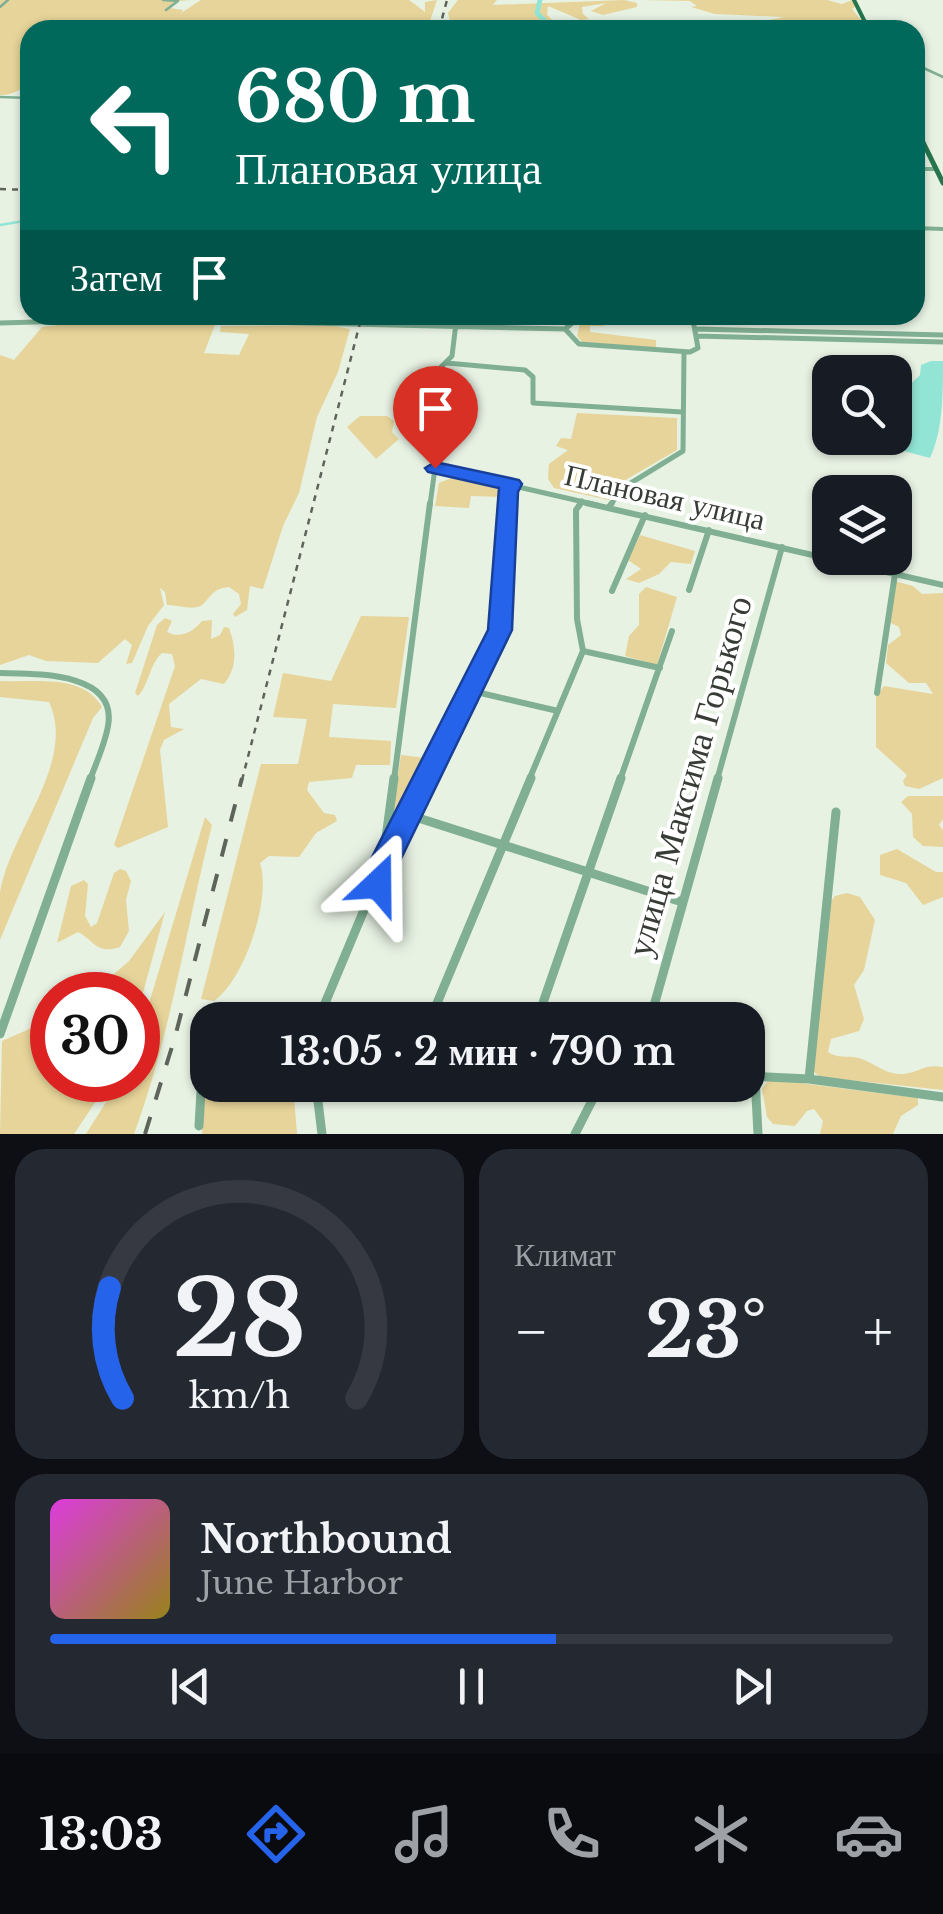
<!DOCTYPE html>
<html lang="ru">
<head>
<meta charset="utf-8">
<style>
	:root { --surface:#171b24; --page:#242831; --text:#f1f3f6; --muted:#9ea1a6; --line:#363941; --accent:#2563eb }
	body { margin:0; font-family:"Libre Baskerville",serif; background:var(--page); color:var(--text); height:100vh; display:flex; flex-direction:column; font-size:38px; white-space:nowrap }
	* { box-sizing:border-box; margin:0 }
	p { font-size:32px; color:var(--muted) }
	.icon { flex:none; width:55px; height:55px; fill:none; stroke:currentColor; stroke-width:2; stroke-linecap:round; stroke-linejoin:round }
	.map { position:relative; height:1134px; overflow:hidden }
	.side { display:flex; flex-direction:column; gap:15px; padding:15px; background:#0d0f14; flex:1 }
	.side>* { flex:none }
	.hud { position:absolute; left:20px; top:20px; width:905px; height:305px; border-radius:30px; box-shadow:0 2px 8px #0004; background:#00695c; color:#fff; overflow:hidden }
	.tools { position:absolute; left:812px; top:355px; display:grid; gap:20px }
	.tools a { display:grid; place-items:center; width:100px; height:100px; border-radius:20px; background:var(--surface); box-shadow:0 2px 8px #0004; font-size:50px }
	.speed { position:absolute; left:30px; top:972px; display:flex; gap:20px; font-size:50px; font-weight:700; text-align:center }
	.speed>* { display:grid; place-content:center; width:130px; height:130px; border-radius:50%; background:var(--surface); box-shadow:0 2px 8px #0004; line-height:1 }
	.speed .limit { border:15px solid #d22; background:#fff; color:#111 }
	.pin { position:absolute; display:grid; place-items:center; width:85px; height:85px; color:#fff; margin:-102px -42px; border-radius:50% 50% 50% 0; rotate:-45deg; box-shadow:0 0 10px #0007 }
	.pin .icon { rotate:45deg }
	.me { position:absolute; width:110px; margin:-55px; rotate:23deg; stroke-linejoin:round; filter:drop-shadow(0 0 8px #0008) }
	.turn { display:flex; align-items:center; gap:35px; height:210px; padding:0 50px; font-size:45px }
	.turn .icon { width:130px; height:130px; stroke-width:2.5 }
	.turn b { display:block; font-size:70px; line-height:85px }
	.then { display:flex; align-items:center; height:95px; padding:0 50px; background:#0003; gap:20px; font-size:38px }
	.big { font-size:75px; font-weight:800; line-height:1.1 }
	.side .card { flex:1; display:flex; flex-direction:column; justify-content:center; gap:15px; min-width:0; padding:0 35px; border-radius:30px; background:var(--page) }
	.side .dial { align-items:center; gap:0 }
	.dial svg { height:260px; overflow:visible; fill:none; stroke:var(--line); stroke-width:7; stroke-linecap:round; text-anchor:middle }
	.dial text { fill:var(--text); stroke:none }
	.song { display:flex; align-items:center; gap:30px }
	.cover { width:120px; height:120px; border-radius:15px; background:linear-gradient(135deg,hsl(300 70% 55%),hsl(50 70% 35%)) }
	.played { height:10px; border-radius:5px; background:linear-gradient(90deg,var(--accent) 60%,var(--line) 60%) }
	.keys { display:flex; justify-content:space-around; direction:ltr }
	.heat { display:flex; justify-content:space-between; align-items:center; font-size:55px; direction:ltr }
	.side .tiles { flex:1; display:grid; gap:15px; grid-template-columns:1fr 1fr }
	.card:last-child { grid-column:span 2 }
	.trip { position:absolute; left:190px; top:1002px; width:575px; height:100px; border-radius:30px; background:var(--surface); box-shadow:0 2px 8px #0004; font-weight:800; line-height:100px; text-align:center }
	.dock { display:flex; height:160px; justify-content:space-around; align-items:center; background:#090b0e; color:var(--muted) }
	.dock .icon { width:70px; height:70px }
	.dock .active { color:var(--accent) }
	.dock b { font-size:45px; color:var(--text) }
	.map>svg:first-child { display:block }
</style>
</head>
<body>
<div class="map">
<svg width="943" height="1134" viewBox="0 0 943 1134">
	<rect width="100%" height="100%" fill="#e7f2e3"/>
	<!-- green -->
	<path fill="#e7d49a" d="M0 0H191L179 1 170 8 183 10 181 13 201 0H409L425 12V2L437 0 427 30H30V87C18 88 13 96 0 95Z
		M458 0H497L493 5 624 0 637 3V7L603 15 591 11 606 3 582 7 583 14 589 19 581 20 548 6 547 15 563 30H452L448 13Z
		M642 0H827L842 4 852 0 855 7 852 9 861 20 856 21 864 26 844 24 842 30 840 22 769 20 784 17 715 14 691 7 697 6 690 1Z
		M651 315 653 321 605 322 604 326H590V332L656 340V348L582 342 577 336 581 318Z
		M93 321 211 323 215 325 204 353 239 355 249 334 220 332 221 326 328 325 350 329 338 372 317 417 299 493 283 526 263 589 250 586 247 610 235 617 233 614 241 604 239 594 229 587C212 589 213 595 202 605 194 611 177 605 167 605L165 592 160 588 164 605 148 626 132 663 126 664 132 645 125 639 98 663 46 661 29 655 0 665V355L14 360 42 327Z
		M577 413 677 418V450L622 482 609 500 554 488 548 479 549 464 568 450 556 446 561 438 571 439Z
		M387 416 394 421 392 432 399 439 376 459 347 427 360 416Z
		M454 477 501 488V497L471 496 469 508 435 506 439 483Z
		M640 535 695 551 691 564 671 562 659 574 639 583 626 579 641 569 628 560Z
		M898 582 913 586 922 594 943 593V778L919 789 905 786 903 781 907 775 876 747V697L884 686 933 694 926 683H909L886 663 888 645 901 635 899 627 889 622 894 583Z
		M646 587 677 597 657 665 625 656 629 636 639 625V594Z
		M361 616 409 617 396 708 333 704 329 737 391 741 390 765H356L352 778 309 782 307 790 324 813 335 815 337 821 316 833 299 857 269 856 260 863C272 898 244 981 214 1001L201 999 261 764H298L307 719 273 717 283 673 331 681Z
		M165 618 172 621 167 632C180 639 193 632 202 621L212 620 211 639 220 635 224 627 229 628C236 647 238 667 224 684L201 679 169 704 171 727 184 729 164 740 160 750 168 827 118 848 114 845 175 666 172 654 162 653C149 665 149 685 138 696L135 693 157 625Z
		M0 681C33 683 83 673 102 707L93 718 0 940C0 925 0 907 0 892 10 832 77 762 49 702L0 697Z
		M401 755 435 759 394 833 390 828Z
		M908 796H943V819L939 825 943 830V847L923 846 913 837 912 814 901 802Z
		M205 817 212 825C186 929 171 1033 134 1134H86L120 1080H138V1040Z
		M897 849 936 872H943V897L923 905 906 883 880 875V855Z
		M120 869 126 871 131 881 126 900 129 931 120 947C96 955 94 940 78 932L57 943 71 886 84 880 88 884 85 916 91 927 97 923 114 873Z
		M847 893 860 897 875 920 864 970 854 985 864 1019 859 1031 831 1039 828 1052C838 1059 847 1055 859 1058 875 1063 885 1075 904 1074 921 1072 923 1064 943 1067V1090L821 1077 814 1072 828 905 835 896Z
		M165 912 138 1011V995H90L129 961Z
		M52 1019V1080H110L74 1134H0L2 1041Z
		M769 1079 918 1098V1105L901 1116 893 1134H820L823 1121 814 1109 807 1111 795 1126 773 1124 767 1117 762 1089Z
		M205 1083 293 1085 297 1134H202Z"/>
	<!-- water -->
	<path fill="#92e5d5" d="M931 361H943C943 394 943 431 930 458L881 445 877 438H895V399L920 375 921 365Z"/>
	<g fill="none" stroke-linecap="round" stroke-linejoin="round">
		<!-- stream -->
		<path stroke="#92e5d5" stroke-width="2.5" d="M0 225 30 220"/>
		<!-- river -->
		<path stroke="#92e5d5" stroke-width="5" d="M540 0 537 13 554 30"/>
		<!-- minor-far4 -->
		<path stroke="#80af93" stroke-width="2.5" d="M163 0 178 1 166 10
			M0 7 8 0
			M915 64 943 77
			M0 97 30 98"/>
		<!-- minor-far3 -->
		<path stroke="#80af93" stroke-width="4" d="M915 169H936
			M915 228 943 229"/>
		<!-- minor-far2 -->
		<path stroke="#80af93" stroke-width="5" d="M0 323 142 319 565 329 582 315
			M565 329 579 344 690 352 698 348 693 320 688 315
			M695 329 943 335
			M696 336 943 342
			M447 363 525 370 533 377V403L682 412
			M435 468 597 505
			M435 468 417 422 437 371 452 356 457 315
			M430 505 435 468
			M509 505 511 484
			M579 505 582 501
			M610 505 626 486 683 451 684 352"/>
		<!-- minor-far1 -->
		<path stroke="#80af93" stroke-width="6" d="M581 503 576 510 577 619 583 651
			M586 503 943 585
			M609 507 612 503
			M689 590 709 530
			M612 591 645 515
			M583 651 660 668
			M0 673C34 674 118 671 108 726 105 744 96 763 90 780
			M472 691 558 711
			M877 693 895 574
			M394 780 430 503
			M426 780 498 637 509 503
			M529 780 583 651
			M620 780 672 631
			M717 780 782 547"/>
		<!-- minor -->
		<path stroke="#80af93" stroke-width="9" d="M409 815 682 902
			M385 862 427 778
			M318 1020 382 867 394 778
			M430 1020 531 778
			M537 1020 621 778
			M650 1020 718 778
			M0 1034 91 778
			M748 1076 809 1079 943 1097
			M755 1077 758 1134
			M809 1079 836 812
			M316 1085 322 1134
			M199 1126 202 1074 197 1038 208 1026
			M575 1134 600 1085"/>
		<!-- major-far1 -->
		<path stroke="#26754f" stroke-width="4" d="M854 0 869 30
			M915 125 917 128"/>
		<!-- major -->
		<path stroke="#26754f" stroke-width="5" d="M915 126 943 183"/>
		<!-- rail-far1 -->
		<path stroke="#5e645c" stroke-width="2.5" stroke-dasharray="6 6" stroke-linecap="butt" d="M439 30 447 0
			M0 189 30 190
			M242 780 362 315"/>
		<!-- rail -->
		<path stroke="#5e645c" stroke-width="4" stroke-dasharray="18 18" stroke-linecap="butt" d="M145 1134 175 1037 242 778"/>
	</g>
	<!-- route -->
	<path fill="#2563eb" stroke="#184099" stroke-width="2.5" d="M435 462 519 480 522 484 518 492 512 630 397 867 388 893 378 897 367 893 363 884 367 867 488 630 499 488 428 472 425 468Z"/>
	<g text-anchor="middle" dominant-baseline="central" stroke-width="8" stroke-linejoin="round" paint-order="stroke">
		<!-- street labels -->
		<g font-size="30" fill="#383c36" stroke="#fff">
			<text transform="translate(665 497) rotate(13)">Плановая улица</text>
		</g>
		<!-- near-street labels -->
		<g font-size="35" fill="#383c36" stroke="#fff">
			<text transform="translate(689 776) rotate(-74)">улица Максима Горького</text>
		</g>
	</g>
</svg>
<div class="tools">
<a><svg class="icon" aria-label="search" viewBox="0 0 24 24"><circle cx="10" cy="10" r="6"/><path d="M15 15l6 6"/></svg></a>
<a><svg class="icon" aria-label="layers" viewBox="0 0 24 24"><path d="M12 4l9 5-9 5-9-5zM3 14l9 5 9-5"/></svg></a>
</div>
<div class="speed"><div class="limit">30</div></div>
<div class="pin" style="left:435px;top:468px;background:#d93025"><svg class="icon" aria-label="arrive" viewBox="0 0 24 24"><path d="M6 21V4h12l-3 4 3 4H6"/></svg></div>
<svg class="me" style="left:378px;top:884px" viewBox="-20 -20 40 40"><path d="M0-17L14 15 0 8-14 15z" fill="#2563eb" stroke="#fff" stroke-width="4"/></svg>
<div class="trip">13:05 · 2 мин · 790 m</div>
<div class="hud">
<div class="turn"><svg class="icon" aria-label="left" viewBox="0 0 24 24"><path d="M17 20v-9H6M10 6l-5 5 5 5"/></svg><div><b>680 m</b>Плановая улица</div></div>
<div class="then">Затем<svg class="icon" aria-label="arrive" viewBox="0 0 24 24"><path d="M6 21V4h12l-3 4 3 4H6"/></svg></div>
</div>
</div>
<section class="side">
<div class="tiles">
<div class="card dial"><svg viewBox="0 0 100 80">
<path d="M14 69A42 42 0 1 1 86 69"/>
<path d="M14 69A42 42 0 0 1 10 35" stroke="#2563eb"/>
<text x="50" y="56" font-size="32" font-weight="700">28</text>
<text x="50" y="72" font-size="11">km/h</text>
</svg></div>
<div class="card"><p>Климат</p>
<div class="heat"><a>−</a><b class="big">23°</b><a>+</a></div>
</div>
<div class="card">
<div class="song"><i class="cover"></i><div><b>Northbound</b><p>June Harbor</p></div></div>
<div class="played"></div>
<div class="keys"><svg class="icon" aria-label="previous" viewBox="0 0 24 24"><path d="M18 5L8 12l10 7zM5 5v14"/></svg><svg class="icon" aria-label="pause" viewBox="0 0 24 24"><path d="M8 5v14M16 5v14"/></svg><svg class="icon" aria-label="next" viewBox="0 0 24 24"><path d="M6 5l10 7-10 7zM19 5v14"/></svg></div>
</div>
</div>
</section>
<nav class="dock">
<b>13:03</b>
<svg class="icon active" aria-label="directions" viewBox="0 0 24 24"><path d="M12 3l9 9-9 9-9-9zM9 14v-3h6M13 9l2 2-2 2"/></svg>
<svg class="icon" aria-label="music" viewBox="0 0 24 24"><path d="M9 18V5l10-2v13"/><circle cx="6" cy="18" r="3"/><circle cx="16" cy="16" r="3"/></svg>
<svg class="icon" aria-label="phone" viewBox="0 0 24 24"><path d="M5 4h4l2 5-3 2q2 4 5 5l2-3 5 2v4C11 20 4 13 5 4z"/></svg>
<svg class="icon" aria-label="climate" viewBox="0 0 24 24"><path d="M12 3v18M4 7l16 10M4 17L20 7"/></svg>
<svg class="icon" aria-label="car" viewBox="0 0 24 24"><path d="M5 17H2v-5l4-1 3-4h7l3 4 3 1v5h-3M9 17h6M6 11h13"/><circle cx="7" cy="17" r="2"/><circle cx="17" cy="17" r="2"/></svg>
</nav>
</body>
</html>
